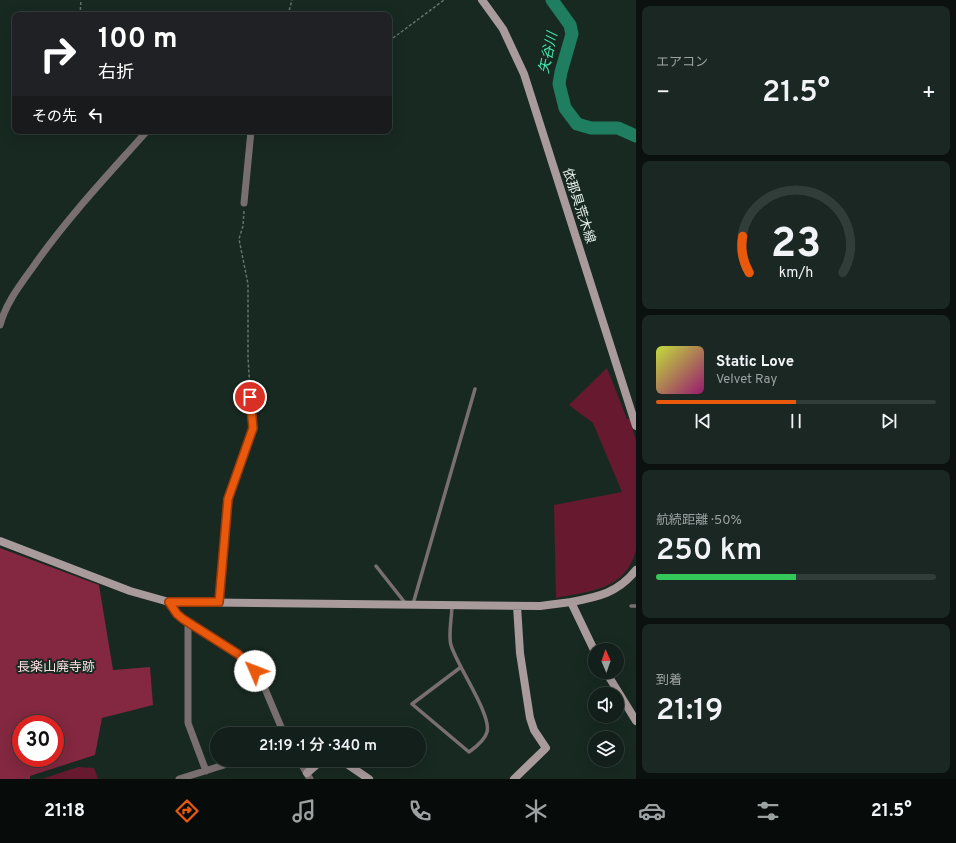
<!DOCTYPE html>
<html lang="ja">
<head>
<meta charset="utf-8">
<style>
	:root { --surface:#121f1a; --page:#1b2723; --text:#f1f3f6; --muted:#9ca2a2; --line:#313d39; --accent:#ea580c }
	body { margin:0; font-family:Overpass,"Noto Sans JP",sans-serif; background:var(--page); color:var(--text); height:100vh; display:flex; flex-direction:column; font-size:15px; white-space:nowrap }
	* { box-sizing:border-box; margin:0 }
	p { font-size:13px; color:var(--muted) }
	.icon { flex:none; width:22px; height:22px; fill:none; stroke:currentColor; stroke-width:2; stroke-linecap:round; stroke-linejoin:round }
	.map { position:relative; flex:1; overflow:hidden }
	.details { display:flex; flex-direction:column; gap:6px; padding:6px; background:#0a110e; width:320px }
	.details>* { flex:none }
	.banner { position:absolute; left:12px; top:12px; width:380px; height:122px; border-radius:8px; box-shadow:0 4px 16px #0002,0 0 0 1px var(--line); background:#202124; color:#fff; overflow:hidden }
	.needle { width:26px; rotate:358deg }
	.tools { position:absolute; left:588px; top:643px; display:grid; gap:8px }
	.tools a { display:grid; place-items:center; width:36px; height:36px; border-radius:50%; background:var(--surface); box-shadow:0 4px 16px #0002,0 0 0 1px var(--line); font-size:20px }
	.speed { position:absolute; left:12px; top:715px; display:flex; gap:8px; font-size:20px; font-weight:700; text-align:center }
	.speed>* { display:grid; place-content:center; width:52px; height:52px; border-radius:50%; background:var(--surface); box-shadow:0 4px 16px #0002,0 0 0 1px var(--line); line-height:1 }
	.speed .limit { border:6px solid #d22; background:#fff; color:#111 }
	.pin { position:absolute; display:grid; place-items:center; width:34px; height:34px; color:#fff; margin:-17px; border:2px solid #fff; border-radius:50%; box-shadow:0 1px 4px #0007 }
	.me { position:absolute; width:44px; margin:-22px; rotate:314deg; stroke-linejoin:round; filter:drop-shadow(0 0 3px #0008) }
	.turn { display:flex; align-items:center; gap:14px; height:84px; padding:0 20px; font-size:18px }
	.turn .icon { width:52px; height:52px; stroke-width:2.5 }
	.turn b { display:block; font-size:28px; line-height:34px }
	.then { display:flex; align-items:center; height:38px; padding:0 20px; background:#0003; gap:8px; font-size:15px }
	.big { font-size:30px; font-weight:600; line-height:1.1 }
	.details .widget { flex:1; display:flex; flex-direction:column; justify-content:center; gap:6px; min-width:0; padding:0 14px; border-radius:8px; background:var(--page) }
	.details .dial { align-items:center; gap:0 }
	.dial svg { height:104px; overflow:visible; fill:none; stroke:var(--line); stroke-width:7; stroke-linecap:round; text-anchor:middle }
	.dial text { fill:var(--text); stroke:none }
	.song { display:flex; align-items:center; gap:12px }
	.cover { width:48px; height:48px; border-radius:6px; background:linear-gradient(135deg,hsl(70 70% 55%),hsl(320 70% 35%)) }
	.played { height:4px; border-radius:2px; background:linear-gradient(90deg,var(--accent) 50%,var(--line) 50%) }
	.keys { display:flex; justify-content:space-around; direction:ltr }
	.heat { display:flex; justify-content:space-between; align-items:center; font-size:22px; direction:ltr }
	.charge { height:6px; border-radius:3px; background:linear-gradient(90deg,#34c759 50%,var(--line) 0) }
	.trip { position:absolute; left:210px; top:727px; width:216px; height:40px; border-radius:20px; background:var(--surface); box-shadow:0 4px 16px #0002,0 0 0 1px var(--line); font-weight:600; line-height:40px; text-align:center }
	.menu { display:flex; height:64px; justify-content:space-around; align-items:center; background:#070c0a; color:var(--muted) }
	.menu .icon { width:28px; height:28px }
	.menu .current { color:var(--accent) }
	.menu b { font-size:18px; color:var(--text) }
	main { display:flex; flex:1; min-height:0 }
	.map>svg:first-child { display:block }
</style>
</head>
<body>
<main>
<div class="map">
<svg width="636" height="779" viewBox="0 0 636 779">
	<rect width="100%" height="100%" fill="#182922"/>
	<!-- green -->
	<path fill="#671a2f" d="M607 368 627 419H630L636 441V550C626 590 590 591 556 598L554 505 622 492 593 423 569 405Z
		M78 767 94 768 98 779H42Z"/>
	<!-- forest -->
	<path fill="#832840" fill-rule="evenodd" d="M0 548 99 585 113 670 150 667 153 705 102 718 95 755 30 776V779H0ZM21 724H55V758H21Z"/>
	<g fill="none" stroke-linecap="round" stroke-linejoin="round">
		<!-- river -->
		<path stroke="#1e7e5f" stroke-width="13" d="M552 0 570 25 572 34 561 72 559 84 565 108 577 124 591 128H618L636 136"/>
		<!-- path -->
		<path stroke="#65736d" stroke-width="1.5" stroke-dasharray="3 2" stroke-linecap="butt" d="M80 15 81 0
			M288 15 292 0
			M389 41 444 0
			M244 211 243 226 239 239 248 284V357L250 391"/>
		<!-- lane -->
		<path stroke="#796f70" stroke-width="3.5" d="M376 566 406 604
			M219 602 228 499 253 428 250 397
			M413 604 475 389
			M452 605C452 616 448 636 451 645 456 664 492 715 487 732 485 740 476 747 469 752L412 704 461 667
			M631 606H636"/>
		<!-- street -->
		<path stroke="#796f70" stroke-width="7" d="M244 203 251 131
			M0 325C6 303 20 285 33 267 67 218 108 175 147 131
			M169 602 177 614 183 619C210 636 241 651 260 677L284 734
			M188 622V723L206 771
			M299 760 310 779
			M179 779 240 760"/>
		<!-- secondary -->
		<path stroke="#a99a9c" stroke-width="8" d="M482 0 503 29 524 74 636 426
			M0 541 130 591 169 602 540 606 571 602
			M595 652 571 602C598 597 618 593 636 570
			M606 672 636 721
			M341 760 369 779
			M307 773 322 760
			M514 779 546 748 534 730 530 718 520 653 517 606"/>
	</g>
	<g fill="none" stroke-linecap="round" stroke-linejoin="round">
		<defs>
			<path id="route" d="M250 397 253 428 228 499 219 602H169L177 614 183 619 238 654 255 671"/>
		</defs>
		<!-- route casing -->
		<use href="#route" stroke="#983908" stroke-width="10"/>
		<!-- route -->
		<use href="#route" stroke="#ea580c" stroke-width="7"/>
	</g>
	<g text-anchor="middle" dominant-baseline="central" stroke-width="4" stroke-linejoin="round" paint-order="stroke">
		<!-- street labels -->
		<g font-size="13" fill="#e9f3ee" stroke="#182922">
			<text transform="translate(578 206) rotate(72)">依那具荒木線</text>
		</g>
		<!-- park labels -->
		<g font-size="13" fill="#f8dce0" stroke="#182922">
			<text x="56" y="668">長楽山廃寺跡</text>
		</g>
		<!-- water labels -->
		<g font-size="14" font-style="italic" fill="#43e8b1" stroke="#182922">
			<text transform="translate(549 53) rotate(-78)">矢谷川</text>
		</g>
	</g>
</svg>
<div class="tools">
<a><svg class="needle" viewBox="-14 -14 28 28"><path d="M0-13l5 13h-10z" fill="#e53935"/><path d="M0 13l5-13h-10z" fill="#9ca2a2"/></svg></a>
<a><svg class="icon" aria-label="sound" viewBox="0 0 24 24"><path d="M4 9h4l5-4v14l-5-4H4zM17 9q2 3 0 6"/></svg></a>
<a><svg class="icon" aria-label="layers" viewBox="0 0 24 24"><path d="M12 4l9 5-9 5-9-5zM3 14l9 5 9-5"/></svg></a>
</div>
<div class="speed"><div class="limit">30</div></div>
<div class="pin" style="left:250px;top:397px;background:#d93025"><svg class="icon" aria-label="arrive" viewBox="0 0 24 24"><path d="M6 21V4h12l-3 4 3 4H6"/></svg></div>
<svg class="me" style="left:255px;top:671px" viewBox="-20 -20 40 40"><circle r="19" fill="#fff"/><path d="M0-13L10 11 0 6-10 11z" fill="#ea580c"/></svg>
<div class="trip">21:19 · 1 分 · 340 m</div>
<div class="banner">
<div class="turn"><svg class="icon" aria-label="right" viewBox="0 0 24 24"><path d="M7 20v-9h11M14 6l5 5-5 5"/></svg><div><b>100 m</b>右折</div></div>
<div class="then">その先<svg class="icon" aria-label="left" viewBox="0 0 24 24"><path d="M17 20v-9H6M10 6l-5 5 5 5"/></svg></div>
</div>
</div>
<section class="details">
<div class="widget"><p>エアコン</p>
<div class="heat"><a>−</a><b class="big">21.5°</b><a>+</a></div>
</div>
<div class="widget dial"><svg viewBox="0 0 100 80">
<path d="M14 69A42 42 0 1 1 86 69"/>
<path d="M14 69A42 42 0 0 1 9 41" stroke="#ea580c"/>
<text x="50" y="56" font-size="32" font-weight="700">23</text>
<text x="50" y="72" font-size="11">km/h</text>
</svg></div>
<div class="widget">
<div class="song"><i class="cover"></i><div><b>Static Love</b><p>Velvet Ray</p></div></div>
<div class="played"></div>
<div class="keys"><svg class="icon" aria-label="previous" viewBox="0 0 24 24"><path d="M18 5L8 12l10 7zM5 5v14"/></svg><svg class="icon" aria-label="pause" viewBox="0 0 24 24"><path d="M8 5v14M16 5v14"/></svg><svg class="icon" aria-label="next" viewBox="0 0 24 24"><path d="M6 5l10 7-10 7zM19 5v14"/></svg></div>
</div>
<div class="widget"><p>航続距離 · 50%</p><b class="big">250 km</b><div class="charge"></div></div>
<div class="widget"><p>到着</p><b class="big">21:19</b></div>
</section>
</main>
<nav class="menu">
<b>21:18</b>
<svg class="icon current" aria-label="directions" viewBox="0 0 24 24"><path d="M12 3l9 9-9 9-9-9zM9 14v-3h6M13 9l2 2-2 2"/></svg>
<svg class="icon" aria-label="music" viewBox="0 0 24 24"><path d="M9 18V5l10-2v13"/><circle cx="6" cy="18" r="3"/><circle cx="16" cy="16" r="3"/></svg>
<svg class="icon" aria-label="phone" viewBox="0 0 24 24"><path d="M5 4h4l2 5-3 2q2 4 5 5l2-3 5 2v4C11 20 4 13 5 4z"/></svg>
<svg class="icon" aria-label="climate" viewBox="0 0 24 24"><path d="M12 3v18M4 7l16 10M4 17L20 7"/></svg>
<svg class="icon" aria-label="car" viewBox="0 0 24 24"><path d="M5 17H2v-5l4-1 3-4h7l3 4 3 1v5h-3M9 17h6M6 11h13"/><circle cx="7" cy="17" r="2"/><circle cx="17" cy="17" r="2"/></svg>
<svg class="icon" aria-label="filters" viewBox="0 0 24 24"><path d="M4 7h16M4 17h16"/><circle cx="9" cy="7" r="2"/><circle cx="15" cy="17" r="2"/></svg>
<b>21.5°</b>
</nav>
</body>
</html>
